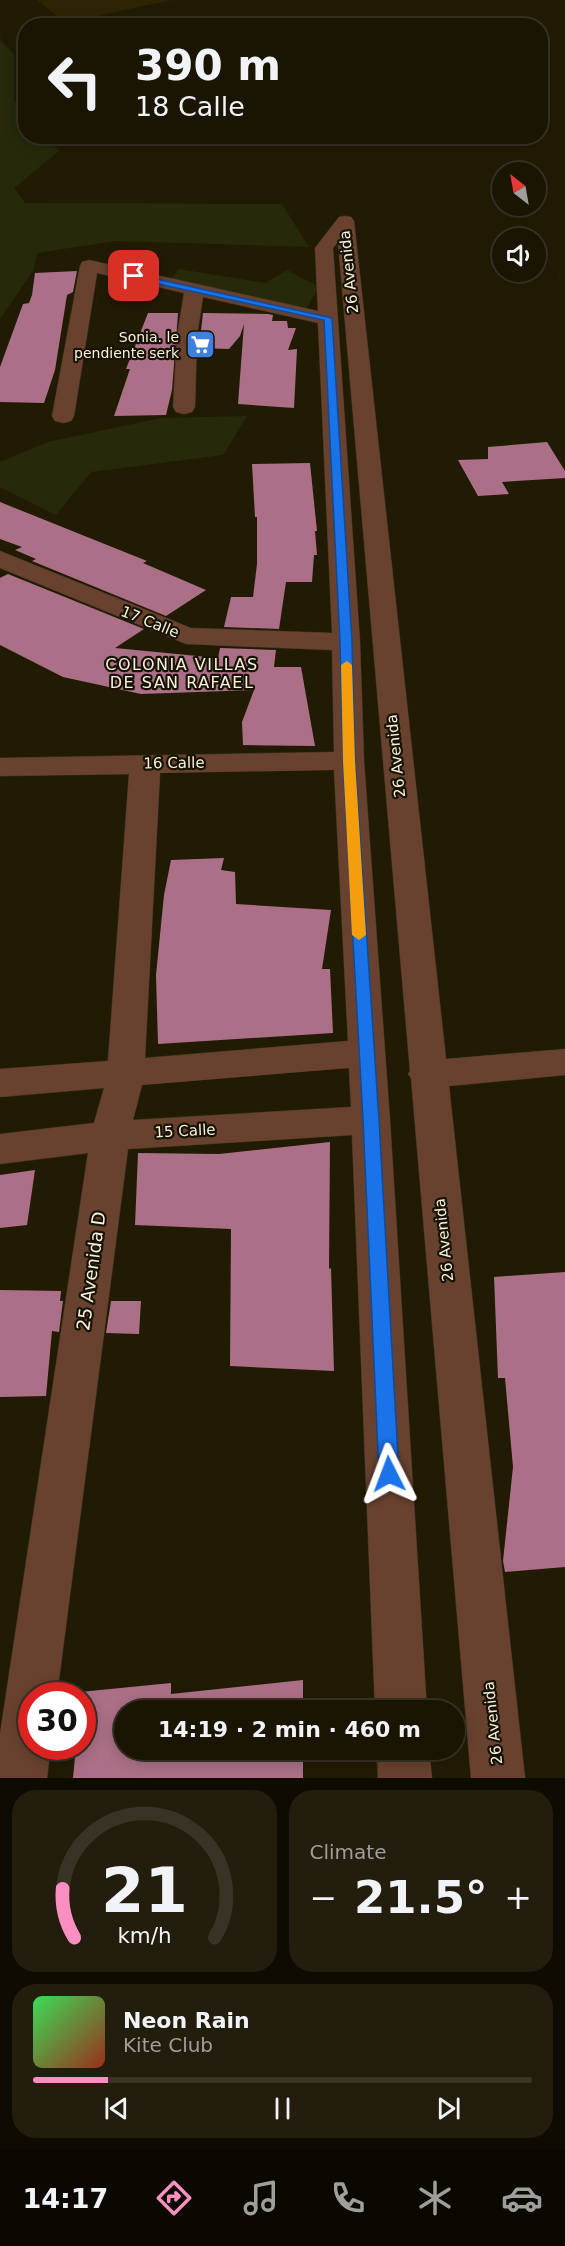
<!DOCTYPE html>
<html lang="en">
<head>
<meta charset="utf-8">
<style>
	:root { --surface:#1a1403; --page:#231d0d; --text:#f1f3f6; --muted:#9f9e9a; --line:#383325; --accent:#fc8fc2 }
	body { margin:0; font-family:"DejaVu Sans",sans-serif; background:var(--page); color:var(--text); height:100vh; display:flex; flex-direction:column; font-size:22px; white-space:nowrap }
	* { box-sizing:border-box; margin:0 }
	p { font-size:20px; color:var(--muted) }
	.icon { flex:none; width:33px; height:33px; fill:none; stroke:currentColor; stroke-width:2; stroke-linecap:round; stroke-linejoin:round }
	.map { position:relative; height:1778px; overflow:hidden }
	.panel { display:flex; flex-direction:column; gap:12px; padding:12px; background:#0e0b02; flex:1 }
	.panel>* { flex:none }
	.banner { position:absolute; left:18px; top:18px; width:530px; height:126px; border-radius:24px; box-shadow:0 3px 15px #0003,0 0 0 2px var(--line); background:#1a1403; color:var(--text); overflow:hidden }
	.needle { width:39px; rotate:329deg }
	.buttons { position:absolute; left:492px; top:162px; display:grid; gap:12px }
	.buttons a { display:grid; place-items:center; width:54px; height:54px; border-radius:50%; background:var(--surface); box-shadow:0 3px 15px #0003,0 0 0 2px var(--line); font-size:30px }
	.speed { position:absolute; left:18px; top:1682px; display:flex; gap:12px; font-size:30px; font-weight:700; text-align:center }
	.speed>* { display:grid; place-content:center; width:78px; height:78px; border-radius:50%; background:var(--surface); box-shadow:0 3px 15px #0003,0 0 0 2px var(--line); line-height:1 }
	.speed .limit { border:9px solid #d22; background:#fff; color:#111 }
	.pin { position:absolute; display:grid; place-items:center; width:51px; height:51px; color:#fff; margin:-26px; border-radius:12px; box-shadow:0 3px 9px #0006 }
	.me { position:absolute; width:66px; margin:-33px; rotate:357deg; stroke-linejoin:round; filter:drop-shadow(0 0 4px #0008) }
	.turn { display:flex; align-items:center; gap:21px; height:126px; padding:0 18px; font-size:27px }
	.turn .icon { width:78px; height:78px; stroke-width:2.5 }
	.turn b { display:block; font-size:42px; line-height:51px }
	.big { font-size:45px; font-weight:800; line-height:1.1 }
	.panel .card { flex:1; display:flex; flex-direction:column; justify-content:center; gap:9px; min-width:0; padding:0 21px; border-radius:24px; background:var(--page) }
	.panel .dial { align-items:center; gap:0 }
	.dial svg { height:156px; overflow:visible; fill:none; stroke:var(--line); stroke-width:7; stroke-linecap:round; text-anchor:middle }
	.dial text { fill:var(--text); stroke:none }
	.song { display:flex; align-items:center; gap:18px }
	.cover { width:72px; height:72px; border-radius:9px; background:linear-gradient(135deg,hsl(130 70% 55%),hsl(10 70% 35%)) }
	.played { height:6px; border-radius:3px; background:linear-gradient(90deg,var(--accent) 15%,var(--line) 15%) }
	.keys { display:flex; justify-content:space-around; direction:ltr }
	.heat { display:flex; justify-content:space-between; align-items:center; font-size:33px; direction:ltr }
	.panel .tiles { flex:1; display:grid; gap:12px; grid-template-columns:1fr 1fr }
	.card:last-child { grid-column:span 2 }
	.trip { position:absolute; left:114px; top:1700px; width:351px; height:60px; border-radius:30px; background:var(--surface); box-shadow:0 3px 15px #0003,0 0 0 2px var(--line); font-weight:800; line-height:60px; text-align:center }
	.dock { display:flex; height:96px; justify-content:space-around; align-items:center; background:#0a0801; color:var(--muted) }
	.dock .icon { width:42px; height:42px }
	.dock .active { color:var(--accent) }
	.dock b { font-size:27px; color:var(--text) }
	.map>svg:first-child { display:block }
</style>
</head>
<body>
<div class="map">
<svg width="565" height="1778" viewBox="0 0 565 1778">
	<rect width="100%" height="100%" fill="#221b04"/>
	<!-- built -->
	<path fill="#2d2404" d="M37 0H171L75 21 62 20Z"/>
	<!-- green -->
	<path fill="#262a0b" d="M0 40 14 54V100L25 113 26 136 46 137 59 151 14 188 25 203 282 204 309 247 115 241 37 253 34 269 0 319Z
		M179 269 265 283 287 270 319 287 306 309 170 280Z
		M247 416 223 455 91 472 56 515 0 487V462L48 442 161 418Z"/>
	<!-- building -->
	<path fill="#ab7087" d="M77 271 73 292 67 295 55 370 44 403 0 402V367L23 304 29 303 32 295 35 273Z
		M148 313H178L172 390 166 415 114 416 130 369H126Z
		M203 313 268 314 273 315 272 321H287L288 328H296L288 350 297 349 294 408 238 404 244 324 240 336 229 349 199 348Z
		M547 442 565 471V478L502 482 509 494 478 496 458 460 488 459V447Z
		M310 463 317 531H315L317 555H314L312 582H286L279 629 224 627 231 597H253L257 564V517H255L252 464Z
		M0 502 147 561 143 563 206 590 166 616 32 561 36 559 15 550 22 547 0 539Z
		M8 574 144 629 115 648 218 658 220 648 276 650 274 667H301L315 746 243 745 242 722 254 690 141 694 63 677 0 645V578Z
		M224 858 221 870 235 872 236 904 331 910 322 969H330L333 1033 158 1044 156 975 164 895 171 860Z
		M330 1142 329 1269 331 1268 334 1371 230 1366 231 1229 135 1225 138 1153 219 1154Z
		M35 1170 27 1225 0 1228V1175Z
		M565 1272V1567L505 1572 503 1561 513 1467 505 1378H498L494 1277Z
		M0 1290 61 1291 60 1301H63L59 1332 52 1331 46 1396 0 1397Z
		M111 1301H141L139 1334 106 1333Z
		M303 1680V1710H124V1749H303V1778H73L76 1746H82V1695H80V1692L171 1683V1694Z"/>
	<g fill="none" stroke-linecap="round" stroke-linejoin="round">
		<defs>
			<path id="minor" d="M345 216 351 217 354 221 446 1059 565 1049V1075L449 1086 525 1778H471L411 1078 408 1074 410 1071 338 242 333 248 360 642 364 761 390 1120 427 1710H375L352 1135 128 1149 57 1695H32V1746H51L47 1778H0V1734L88 1153 0 1164V1134L94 1123 104 1088 0 1097V1069L108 1061 129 774 0 776V758L334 752 332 650 186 644 0 568V551L191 628 332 633 318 323 203 297 197 336 195 407 192 412 184 414 176 412 173 407 177 336 184 293 97 273 74 416 71 421 63 423 55 421 52 416 80 266 82 262 89 260 318 311 315 248 339 217ZM334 770 348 1041 145 1058 160 773ZM349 1068 351 1107 133 1120 142 1085Z
				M377 1749H429L432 1778H378Z"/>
		</defs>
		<!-- minor casing -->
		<use href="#minor" stroke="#3b351f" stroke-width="1"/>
		<!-- minor -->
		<use href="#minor" fill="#69422f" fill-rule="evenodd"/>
	</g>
	<!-- route -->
	<path fill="#1a73e8" stroke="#114b97" stroke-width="1.5" d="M134 274 332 318 352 642 355 761 379 1120 399 1474 396 1480 389 1483 382 1480 379 1474 363 1120 343 761 340 642 324 320 131 278V274Z"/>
	<!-- slow -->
	<path fill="#f59e0b" d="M347 661 352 665 355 761 366 935 359 940 352 935 343 761 341 665Z"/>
	<!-- icons -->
	<defs>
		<symbol id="supermarket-square" viewBox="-11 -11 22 22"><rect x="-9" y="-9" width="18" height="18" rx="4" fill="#3f7fe0" stroke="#181200"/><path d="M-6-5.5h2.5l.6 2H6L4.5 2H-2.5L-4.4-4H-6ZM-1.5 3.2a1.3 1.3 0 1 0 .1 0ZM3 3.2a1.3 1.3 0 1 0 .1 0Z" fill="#fff"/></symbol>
	</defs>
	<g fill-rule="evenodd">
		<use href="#supermarket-square" x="184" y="328" width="33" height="33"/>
	</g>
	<g text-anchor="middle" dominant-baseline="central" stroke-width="4.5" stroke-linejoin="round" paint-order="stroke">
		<!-- far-poi labels -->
		<g font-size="14" fill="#f5f1e3" stroke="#181200" text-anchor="end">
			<text x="179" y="337">Sonia. le<tspan x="179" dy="16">pendiente serk</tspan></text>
		</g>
		<!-- street labels -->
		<g font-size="15" fill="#f5f1e3" stroke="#181200">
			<text transform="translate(349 272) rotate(-96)">26 Avenida</text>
			<text transform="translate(150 622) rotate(22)">17 Calle</text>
			<text transform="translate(396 756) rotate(-96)">26 Avenida</text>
			<text transform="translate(174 763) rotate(-1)">16 Calle</text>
			<text transform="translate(185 1131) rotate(-3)">15 Calle</text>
			<text transform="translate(444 1240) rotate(-96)">26 Avenida</text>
			<text transform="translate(493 1723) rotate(-96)">26 Avenida</text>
		</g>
		<!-- neighbourhood labels -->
		<g font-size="16" letter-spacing="1.5" fill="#f5f1e3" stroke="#181200">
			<text x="182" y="664">COLONIA VILLAS<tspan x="182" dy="18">DE SAN RAFAEL</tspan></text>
		</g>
		<!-- near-street labels -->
		<g font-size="18" fill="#f5f1e3" stroke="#181200">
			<text transform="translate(91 1271) rotate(-82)">25 Avenida D</text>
		</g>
	</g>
</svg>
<div class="buttons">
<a><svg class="needle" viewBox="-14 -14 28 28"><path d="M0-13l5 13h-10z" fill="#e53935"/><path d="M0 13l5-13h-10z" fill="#9f9e9a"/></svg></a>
<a><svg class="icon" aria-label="sound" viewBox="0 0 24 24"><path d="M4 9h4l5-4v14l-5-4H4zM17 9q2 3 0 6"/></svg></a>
</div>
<div class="speed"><div class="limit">30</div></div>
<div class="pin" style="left:134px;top:276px;background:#d93025"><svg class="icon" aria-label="arrive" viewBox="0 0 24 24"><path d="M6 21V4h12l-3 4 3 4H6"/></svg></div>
<svg class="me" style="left:389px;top:1474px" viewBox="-20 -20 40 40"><path d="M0-17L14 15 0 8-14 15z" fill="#1a73e8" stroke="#fff" stroke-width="4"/></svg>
<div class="trip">14:19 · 2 min · 460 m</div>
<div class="banner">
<div class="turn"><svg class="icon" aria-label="left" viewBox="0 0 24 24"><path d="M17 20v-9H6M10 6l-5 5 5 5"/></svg><div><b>390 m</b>18 Calle</div></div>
</div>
</div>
<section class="panel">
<div class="tiles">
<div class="card dial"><svg viewBox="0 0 100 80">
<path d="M14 69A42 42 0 1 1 86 69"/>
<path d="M14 69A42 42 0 0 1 8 44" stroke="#fc8fc2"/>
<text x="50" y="56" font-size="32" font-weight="700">21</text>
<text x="50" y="72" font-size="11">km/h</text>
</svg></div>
<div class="card"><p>Climate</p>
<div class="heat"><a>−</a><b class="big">21.5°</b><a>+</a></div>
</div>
<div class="card">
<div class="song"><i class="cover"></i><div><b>Neon Rain</b><p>Kite Club</p></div></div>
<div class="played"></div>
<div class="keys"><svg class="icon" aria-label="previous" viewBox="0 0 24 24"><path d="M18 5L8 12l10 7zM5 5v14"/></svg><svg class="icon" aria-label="pause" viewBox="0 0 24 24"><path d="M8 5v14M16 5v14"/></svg><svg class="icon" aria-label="next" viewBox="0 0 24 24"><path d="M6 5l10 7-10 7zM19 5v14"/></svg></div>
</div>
</div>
</section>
<nav class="dock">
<b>14:17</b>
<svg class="icon active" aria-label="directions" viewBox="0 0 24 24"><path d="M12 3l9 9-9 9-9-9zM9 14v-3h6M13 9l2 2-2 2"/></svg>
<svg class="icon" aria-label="music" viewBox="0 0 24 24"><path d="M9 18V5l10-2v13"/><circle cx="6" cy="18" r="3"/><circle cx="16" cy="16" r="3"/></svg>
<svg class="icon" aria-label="phone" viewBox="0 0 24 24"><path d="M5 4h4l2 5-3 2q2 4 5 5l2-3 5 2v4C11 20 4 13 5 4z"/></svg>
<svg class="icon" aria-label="climate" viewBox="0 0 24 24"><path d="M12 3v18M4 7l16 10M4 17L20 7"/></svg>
<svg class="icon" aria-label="car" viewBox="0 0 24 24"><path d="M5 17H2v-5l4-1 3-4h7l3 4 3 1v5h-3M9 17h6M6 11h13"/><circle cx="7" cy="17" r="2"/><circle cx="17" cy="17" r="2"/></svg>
</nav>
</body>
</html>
